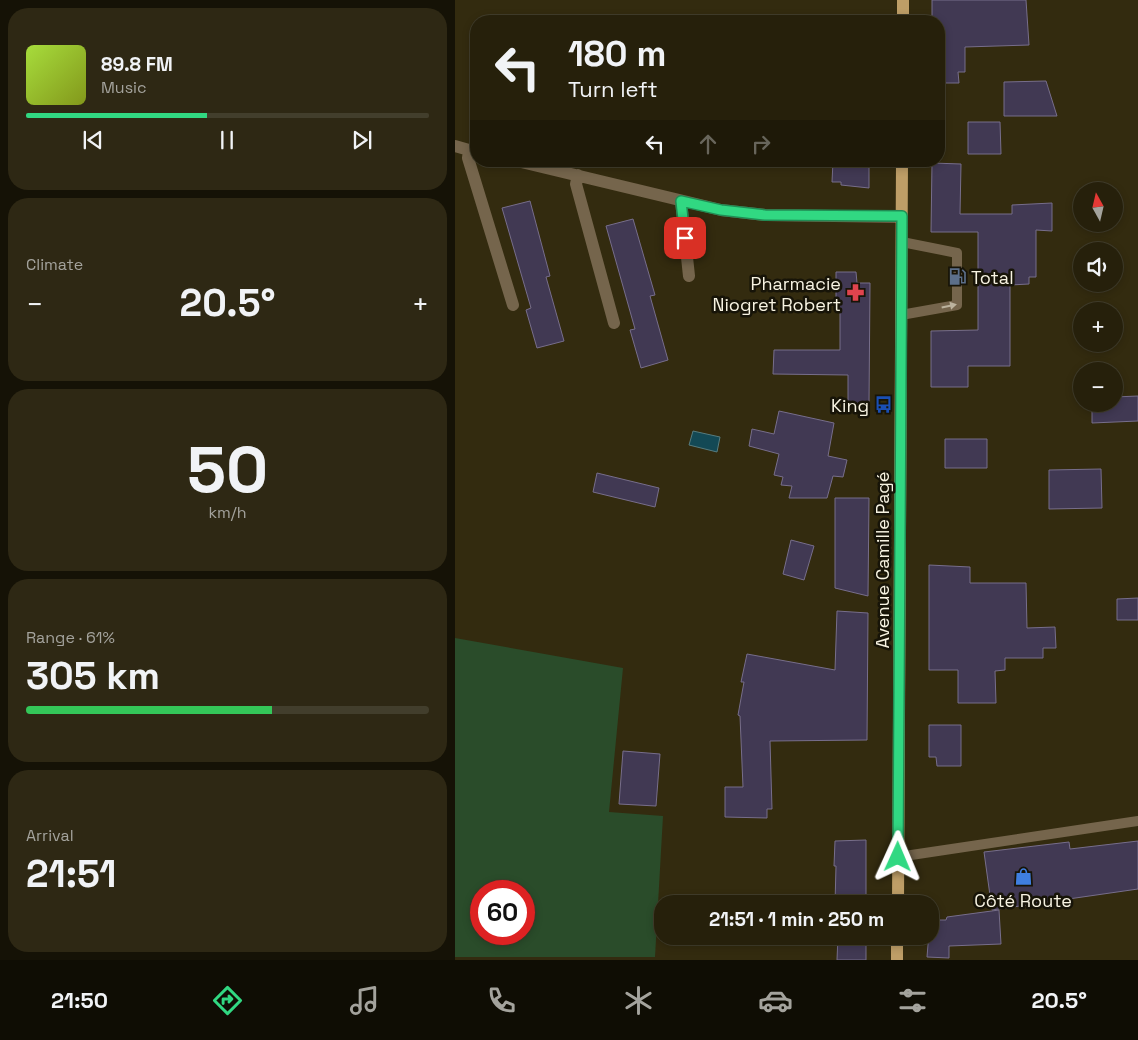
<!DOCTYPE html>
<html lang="en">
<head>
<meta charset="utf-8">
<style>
	:root { --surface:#26200b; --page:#2e2814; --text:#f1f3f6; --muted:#a4a39d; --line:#423e2c; --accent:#31d882 }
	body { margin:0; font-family:"Space Grotesk",sans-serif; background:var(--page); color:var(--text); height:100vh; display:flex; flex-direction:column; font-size:19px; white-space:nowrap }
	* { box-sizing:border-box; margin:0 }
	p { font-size:16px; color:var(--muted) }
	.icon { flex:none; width:28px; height:28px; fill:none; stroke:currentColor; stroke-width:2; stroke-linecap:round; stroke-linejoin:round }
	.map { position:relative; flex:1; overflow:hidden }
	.side { display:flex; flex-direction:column; gap:8px; padding:8px; background:#151206; width:455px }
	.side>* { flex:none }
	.top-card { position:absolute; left:15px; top:15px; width:475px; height:152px; border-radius:20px; box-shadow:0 2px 8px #0003,0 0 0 1px var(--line); background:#26200b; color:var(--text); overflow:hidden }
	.needle { width:32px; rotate:352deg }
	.controls { position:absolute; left:618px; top:182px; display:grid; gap:10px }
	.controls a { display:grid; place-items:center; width:50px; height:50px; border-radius:50%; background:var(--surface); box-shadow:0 2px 8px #0003,0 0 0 1px var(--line); font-size:25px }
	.speed { position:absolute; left:15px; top:880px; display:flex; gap:10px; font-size:25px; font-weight:700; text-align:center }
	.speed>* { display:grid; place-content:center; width:65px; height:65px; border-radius:50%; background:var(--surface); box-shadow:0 2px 8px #0003,0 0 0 1px var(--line); line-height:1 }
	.speed .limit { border:8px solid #d22; background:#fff; color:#111 }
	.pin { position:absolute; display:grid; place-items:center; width:42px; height:42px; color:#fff; margin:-21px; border-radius:10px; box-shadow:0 2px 8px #0006 }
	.me { position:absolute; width:55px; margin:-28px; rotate:1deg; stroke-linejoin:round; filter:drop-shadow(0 0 4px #0008) }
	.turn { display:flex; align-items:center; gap:18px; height:105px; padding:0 15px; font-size:22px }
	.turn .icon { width:65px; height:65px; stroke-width:2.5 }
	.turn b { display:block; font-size:35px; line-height:42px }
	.lanes { display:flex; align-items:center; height:48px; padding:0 15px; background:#0003; justify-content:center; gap:25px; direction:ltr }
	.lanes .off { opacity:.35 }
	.big { font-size:38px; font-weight:600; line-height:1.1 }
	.side .widget { flex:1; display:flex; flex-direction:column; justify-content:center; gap:8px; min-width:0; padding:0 18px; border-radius:20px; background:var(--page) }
	.side .dial { align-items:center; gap:0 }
	.dial b { font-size:65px; line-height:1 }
	.song { display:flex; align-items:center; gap:15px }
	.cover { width:60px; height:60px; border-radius:8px; background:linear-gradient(135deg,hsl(80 70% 55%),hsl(70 70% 35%)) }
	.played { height:5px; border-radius:2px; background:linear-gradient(90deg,var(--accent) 45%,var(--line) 45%) }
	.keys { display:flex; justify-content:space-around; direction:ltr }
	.heat { display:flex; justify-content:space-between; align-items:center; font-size:28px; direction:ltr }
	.charge { height:8px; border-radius:4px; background:linear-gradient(90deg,#34c759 61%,var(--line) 0) }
	.trip { position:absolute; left:199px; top:895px; width:285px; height:50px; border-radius:20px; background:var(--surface); box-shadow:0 2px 8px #0003,0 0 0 1px var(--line); font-weight:600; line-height:50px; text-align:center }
	.tab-bar { display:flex; height:80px; justify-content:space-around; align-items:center; background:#0f0d04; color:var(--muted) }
	.tab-bar .icon { width:35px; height:35px }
	.tab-bar .active { color:var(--accent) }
	.tab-bar b { font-size:22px; color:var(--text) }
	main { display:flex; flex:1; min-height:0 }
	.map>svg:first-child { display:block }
</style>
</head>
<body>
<main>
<section class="side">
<div class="widget">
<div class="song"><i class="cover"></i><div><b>89.8 FM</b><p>Music</p></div></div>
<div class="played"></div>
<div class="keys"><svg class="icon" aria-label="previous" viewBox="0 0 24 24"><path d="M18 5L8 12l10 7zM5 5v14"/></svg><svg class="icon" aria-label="pause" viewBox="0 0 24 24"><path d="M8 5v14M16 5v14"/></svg><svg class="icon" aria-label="next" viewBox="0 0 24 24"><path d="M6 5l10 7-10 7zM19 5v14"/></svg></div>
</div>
<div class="widget"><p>Climate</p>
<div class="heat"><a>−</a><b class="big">20.5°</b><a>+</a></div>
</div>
<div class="widget dial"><b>50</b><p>km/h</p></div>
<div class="widget"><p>Range · 61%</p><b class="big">305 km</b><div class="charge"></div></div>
<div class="widget"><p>Arrival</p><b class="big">21:51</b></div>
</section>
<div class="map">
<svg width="683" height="960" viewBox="0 0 683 960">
	<rect width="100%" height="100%" fill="#332b0f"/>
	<!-- green -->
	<path fill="#2a4c2a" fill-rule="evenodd" d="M0 638 168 668 154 812 208 816 200 957H0ZM26 891H69V934H26Z"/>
	<!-- water -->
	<path fill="#134955" stroke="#577c7f" d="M238 431 265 437 262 452 234 445Z"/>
	<!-- building -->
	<path fill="#413953" stroke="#776e8b" d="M477 0H571L574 45 510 47V72H503L504 83H484V21H477Z
		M591 81 602 116H549V82Z
		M513 122H545L546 154H513Z
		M378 161H414V188L386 185V182H377Z
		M477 163 506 164 505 214H557V205L597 203V231L581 230V277H574V284L555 285V366H513V387H476V331L523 330V232H476Z
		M75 201 95 276 91 277 109 341 82 348 71 310 76 308 47 208Z
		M178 219 200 295 195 296 213 360 186 368 175 330 180 329 151 226Z
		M381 272H401L402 283H415L414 404 393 403V375L318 374 319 350H385V308H381Z
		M683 396V421L637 423V404H659V397Z
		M324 411 379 423 373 456 392 460 388 477 378 476 372 498H334L337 486 326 485 328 477 319 475 324 454 294 446 297 429 319 434Z
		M490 439H532V468H490Z
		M646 469 647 508 594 509V470Z
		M142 473 204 488 200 507 138 492Z
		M380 498H414L413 596 380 588Z
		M336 540 359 546 349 580 328 574Z
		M474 565 515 567V583H571L572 628 600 627 601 648H588V658H550V670L540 671 541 703H503V670H474Z
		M683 598V620H662V599Z
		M382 611 413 613 412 740 315 741 317 809H312V818L270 817V787H288L285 716 283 715 289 682H286L292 654 380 670Z
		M474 725H506V766H482L481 757H474Z
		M168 751 205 754 201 806 164 804Z
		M411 840V904H380L381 866H379L380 841Z
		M683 841V889L537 910 529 852 614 842 615 849Z
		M544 910 546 944 494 946V958L472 957 475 920H491L492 917Z
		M383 936H411V960H382Z"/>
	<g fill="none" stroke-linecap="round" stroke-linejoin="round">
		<!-- service -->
		<path stroke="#75654c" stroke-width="10" d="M446 315 502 305V253L447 242
			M443 857 683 821"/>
		<!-- minor -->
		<path stroke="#75654c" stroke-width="12" d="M0 146 21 152
			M14 150 13 158 58 305
			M62 161 266 210 310 215 447 217
			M123 175 121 184 159 323
			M226 201 234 276"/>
		<!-- primary -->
		<path stroke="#be9e67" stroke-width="12" d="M448 21V0
			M443 904 447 161
			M442 960V936"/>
	</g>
	<!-- one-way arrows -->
	<defs><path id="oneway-solid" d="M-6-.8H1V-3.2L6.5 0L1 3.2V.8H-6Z" transform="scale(1.25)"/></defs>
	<use fill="#bcb39e" href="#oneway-solid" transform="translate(494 306) rotate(-12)"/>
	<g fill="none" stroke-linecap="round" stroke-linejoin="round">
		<defs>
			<path id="route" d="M230 238 226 201 266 210 310 215 447 216 443 857"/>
		</defs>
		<!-- route casing -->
		<use href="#route" stroke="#208c54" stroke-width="12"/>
		<!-- route -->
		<use href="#route" stroke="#31d882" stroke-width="9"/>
	</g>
	<!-- icons -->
	<defs>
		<symbol id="fuel-bare" viewBox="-9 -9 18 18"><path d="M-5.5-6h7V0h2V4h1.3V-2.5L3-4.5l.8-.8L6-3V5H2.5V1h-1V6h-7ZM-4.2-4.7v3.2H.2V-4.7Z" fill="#5c6f8a" stroke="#171408" stroke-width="2.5" paint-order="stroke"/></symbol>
		<symbol id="pharmacy-bare" viewBox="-9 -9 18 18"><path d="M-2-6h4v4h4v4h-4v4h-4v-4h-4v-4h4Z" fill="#e0444e" stroke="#171408" stroke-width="2.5" paint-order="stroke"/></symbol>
		<symbol id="bus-bare" viewBox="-9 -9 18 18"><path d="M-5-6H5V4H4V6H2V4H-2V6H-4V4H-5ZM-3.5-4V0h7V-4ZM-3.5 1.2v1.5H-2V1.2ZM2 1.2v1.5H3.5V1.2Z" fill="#1a4fb4" stroke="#171408" stroke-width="2.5" paint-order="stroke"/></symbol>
		<symbol id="shop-bare" viewBox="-9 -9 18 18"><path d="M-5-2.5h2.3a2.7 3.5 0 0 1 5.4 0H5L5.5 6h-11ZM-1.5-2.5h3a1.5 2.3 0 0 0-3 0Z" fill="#3f7fe0" stroke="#171408" stroke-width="2.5" paint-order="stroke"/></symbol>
	</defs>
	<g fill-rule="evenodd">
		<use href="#fuel-bare" x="490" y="264" width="25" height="25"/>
		<use href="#pharmacy-bare" x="388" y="280" width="25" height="25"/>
		<use href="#bus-bare" x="416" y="392" width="25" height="25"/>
		<use href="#shop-bare" x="556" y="864" width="25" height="25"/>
	</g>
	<g text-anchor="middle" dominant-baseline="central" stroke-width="5" stroke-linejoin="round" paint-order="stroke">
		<!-- poi labels -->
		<g font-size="18" fill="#f7f3e2" stroke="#171408" text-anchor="end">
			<text x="516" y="277" text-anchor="start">Total</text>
			<text x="386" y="283">Pharmacie<tspan x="386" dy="21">Niogret Robert</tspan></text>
			<text x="414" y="405">King</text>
			<text x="568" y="900" text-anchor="middle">Côté Route</text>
		</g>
		<!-- street labels -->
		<g font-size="18" fill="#f7f3e2" stroke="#171408">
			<text transform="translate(427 560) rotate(-90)">Avenue Camille Pagé</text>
		</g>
	</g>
</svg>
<div class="controls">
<a><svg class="needle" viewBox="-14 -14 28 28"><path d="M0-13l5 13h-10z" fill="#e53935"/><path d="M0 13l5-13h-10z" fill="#a4a39d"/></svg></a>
<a><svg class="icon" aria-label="sound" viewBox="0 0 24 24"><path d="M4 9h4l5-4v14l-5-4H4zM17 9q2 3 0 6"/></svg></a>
<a>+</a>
<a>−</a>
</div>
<div class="speed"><div class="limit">60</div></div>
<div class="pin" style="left:230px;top:238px;background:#d93025"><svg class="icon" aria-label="arrive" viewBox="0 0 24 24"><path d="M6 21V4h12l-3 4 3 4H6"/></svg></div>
<svg class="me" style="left:443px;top:857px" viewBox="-20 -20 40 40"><path d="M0-17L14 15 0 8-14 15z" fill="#31d882" stroke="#fff" stroke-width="4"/></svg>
<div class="trip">21:51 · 1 min · 250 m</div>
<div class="top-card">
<div class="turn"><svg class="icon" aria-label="left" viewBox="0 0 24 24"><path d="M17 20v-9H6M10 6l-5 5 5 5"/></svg><div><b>180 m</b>Turn left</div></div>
<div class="lanes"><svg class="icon" aria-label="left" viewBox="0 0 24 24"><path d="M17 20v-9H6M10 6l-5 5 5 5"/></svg><svg class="icon off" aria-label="ahead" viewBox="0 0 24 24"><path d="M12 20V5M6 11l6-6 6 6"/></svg><svg class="icon off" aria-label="right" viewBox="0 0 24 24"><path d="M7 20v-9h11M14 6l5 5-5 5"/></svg></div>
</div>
</div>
</main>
<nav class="tab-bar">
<b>21:50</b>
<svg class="icon active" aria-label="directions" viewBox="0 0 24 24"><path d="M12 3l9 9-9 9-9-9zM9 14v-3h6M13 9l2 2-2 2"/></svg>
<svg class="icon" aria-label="music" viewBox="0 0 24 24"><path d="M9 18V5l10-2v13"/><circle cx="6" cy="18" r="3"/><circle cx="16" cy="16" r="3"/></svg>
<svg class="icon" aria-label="phone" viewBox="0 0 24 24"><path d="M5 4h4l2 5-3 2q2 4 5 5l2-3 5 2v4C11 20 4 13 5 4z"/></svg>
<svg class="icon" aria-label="climate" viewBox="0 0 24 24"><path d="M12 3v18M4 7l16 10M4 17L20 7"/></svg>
<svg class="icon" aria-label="car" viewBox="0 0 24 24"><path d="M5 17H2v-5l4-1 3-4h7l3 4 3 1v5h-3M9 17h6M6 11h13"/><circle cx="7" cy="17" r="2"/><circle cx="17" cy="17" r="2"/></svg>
<svg class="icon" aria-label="filters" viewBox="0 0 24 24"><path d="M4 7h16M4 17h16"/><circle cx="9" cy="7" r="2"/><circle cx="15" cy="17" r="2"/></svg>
<b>20.5°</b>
</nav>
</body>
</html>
